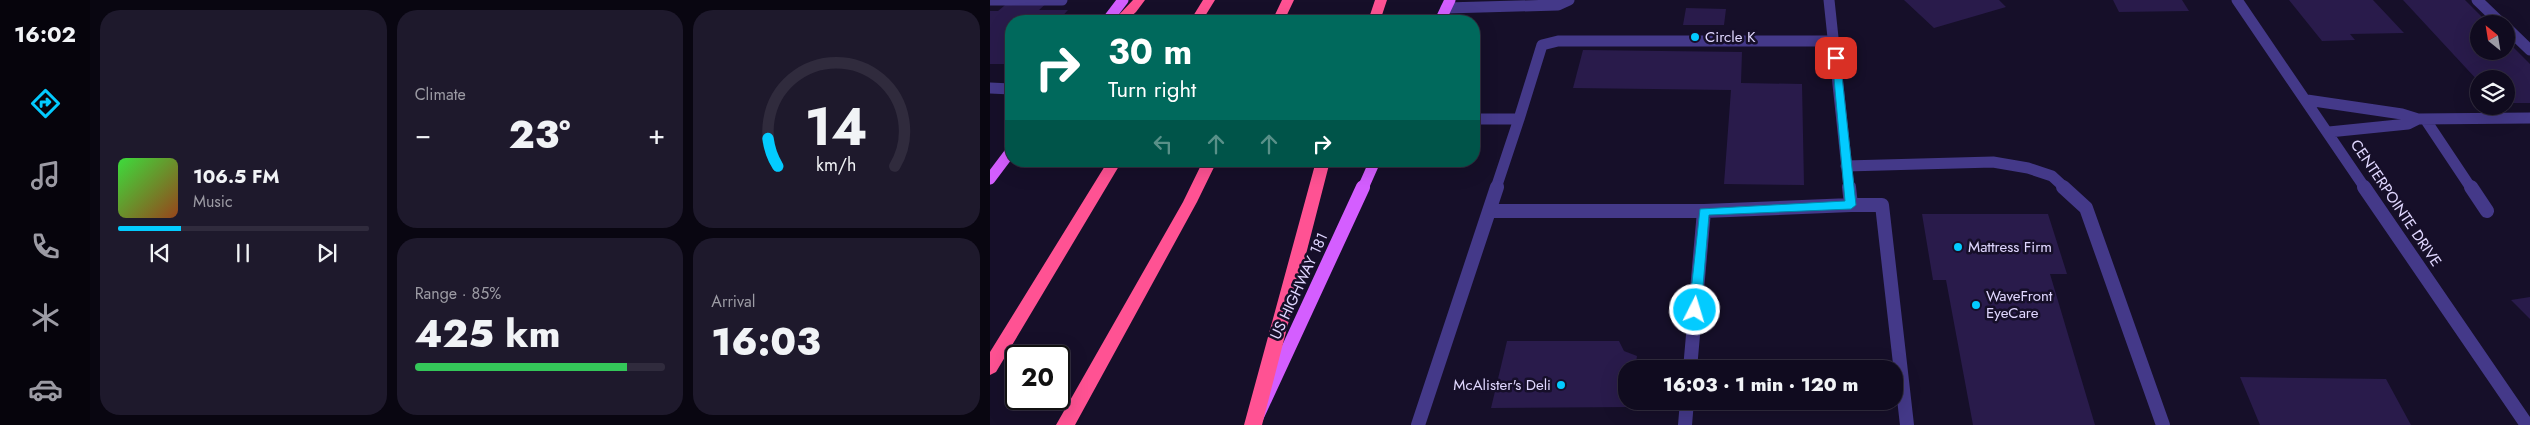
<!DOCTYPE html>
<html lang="en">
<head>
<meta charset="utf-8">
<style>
	:root { --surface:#100b1f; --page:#1e192c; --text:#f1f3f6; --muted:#9c9ba4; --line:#302b3d; --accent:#03cbff }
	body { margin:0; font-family:Jost,sans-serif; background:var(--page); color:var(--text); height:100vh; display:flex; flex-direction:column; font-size:19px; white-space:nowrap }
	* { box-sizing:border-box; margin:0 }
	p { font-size:16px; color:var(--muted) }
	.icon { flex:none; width:28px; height:28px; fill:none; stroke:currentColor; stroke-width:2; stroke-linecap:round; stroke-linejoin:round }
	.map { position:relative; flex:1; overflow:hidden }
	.drawer { display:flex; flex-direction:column; gap:10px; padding:10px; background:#090611; width:900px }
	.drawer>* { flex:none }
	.hud { position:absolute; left:15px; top:15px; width:475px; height:152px; border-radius:20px; box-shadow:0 5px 20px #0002,0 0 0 1px var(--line); background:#00695c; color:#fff; overflow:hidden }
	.needle { width:32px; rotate:330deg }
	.fabs { position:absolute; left:1480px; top:15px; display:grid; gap:10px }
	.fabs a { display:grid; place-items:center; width:45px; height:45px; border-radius:50%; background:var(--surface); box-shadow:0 5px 20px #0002,0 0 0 1px var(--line); font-size:25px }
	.speed { position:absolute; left:15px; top:345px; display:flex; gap:10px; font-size:25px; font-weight:700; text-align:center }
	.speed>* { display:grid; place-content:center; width:65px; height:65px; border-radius:50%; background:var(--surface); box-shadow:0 5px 20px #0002,0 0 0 1px var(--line); line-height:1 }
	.speed .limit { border:2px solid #111; border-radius:8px; background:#fff; color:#111 }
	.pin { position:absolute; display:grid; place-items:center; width:42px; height:42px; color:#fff; margin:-21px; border-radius:10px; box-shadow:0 2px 8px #0006 }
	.me { position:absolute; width:55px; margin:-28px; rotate:5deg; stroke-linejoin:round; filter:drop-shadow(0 0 4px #0008) }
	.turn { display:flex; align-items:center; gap:18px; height:105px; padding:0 20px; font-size:22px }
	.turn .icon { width:65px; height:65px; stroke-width:2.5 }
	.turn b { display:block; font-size:35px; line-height:42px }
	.lanes { display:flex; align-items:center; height:48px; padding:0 20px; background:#0003; justify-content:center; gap:25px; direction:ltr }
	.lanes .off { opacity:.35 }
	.big { font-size:38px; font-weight:800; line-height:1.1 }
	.drawer .widget { flex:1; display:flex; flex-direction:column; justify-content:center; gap:8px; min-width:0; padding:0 18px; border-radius:20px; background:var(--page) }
	.drawer .dial { align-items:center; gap:0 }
	.dial svg { height:130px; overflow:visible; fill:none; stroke:var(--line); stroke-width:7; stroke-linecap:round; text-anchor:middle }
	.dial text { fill:var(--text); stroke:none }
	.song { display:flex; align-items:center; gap:15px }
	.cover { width:60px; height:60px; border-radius:8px; background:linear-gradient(135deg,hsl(120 70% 55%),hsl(20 70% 35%)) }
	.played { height:5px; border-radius:2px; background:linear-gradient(90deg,var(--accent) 25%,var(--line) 25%) }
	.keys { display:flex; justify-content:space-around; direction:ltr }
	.heat { display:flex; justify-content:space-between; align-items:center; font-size:28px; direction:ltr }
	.charge { height:8px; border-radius:4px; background:linear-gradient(90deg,#34c759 85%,var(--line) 0) }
	.drawer .tiles { flex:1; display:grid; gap:10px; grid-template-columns:repeat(3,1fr) }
	.widget:first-child { grid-row:span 2 }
	.trip { position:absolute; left:628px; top:360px; width:285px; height:50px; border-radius:20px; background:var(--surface); box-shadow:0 5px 20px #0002,0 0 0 1px var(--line); font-weight:800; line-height:50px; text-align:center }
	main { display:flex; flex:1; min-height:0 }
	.tab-bar { display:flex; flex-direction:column; width:90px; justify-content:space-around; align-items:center; background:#06040c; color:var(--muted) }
	.tab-bar .icon { width:35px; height:35px }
	.tab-bar .active { color:var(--accent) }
	.tab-bar b { font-size:22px; color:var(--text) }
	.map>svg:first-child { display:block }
</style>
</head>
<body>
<main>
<nav class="tab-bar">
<b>16:02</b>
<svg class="icon active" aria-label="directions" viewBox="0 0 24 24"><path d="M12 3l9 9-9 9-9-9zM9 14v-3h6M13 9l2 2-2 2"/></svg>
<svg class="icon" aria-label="music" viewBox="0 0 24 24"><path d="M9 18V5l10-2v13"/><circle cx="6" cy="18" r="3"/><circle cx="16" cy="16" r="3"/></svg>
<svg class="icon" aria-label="phone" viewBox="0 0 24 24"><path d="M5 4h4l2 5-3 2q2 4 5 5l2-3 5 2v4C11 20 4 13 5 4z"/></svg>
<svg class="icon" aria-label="climate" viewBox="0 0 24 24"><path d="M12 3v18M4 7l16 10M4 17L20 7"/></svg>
<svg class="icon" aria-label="car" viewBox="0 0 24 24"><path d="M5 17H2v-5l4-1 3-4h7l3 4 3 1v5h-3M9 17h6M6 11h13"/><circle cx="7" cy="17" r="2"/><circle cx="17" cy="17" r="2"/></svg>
</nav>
<section class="drawer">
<div class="tiles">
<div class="widget">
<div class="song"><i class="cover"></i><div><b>106.5 FM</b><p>Music</p></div></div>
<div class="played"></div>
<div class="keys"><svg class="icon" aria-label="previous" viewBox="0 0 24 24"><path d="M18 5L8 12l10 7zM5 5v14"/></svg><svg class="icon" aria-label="pause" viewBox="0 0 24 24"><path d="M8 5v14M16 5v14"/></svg><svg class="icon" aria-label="next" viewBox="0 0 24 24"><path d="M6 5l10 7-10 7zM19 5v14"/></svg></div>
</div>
<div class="widget"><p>Climate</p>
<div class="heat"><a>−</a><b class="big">23°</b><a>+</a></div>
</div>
<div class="widget dial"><svg viewBox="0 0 100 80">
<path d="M14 69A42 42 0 1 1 86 69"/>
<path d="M14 69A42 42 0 0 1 8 52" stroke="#03cbff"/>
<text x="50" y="56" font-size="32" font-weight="700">14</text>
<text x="50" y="72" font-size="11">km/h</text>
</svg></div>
<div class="widget"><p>Range · 85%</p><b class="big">425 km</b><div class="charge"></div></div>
<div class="widget"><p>Arrival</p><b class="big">16:03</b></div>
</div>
</section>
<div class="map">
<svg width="1540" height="425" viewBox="0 0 1540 425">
	<rect width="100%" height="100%" fill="#160f29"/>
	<!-- building -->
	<path fill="#291b4b" d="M21 0H60L49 10H78L68 21H21V64H0V11H8Z
		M914 0H1009L1016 7 944 28Z
		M1123 0H1192L1199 11 1129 12Z
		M1299 0H1383L1414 33 1360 34 1365 40 1332 41Z
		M1413 0H1475L1499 24H1489V51H1516V40L1540 64V103H1516V79H1489V82Z
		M696 8 736 9 734 25H693Z
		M593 50 752 52 751 83 812 84 814 185 734 184 741 90 583 88Z
		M932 214H1058L1077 274H1060L1105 425H983L956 280H943Z
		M1540 297V319L1521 300Z
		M517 341H629L634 351 647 356 645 369H636V401H641V407L501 408Z
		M1250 377 1396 379 1421 425H1270Z"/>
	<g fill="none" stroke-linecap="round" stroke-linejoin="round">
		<!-- minor-far1 -->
		<path stroke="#443989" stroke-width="11" d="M0 0H72
			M839 0 859 188
			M1247 0 1375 188
			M1487 0 1512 24
			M456 8 568 5 579 0
			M1516 27 1540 50
			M0 88 21 89
			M1317 100 1412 114 1428 119 1540 118
			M484 119H529L506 188
			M529 119 552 45 568 41H844
			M1435 119 1481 188
			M1339 132 1418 124 1428 119
			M856 166 1003 162 1038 168 1062 176 1075 188"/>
		<!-- minor -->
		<path stroke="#443989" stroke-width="14" d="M1073 187 1096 208 1173 425
			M1374 187 1537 425
			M1481 187 1497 211
			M861 205H892L917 425
			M499 211H714L700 369
			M714 211 861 205 859 187
			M428 425 507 187
			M695 425 697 401"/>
		<!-- major-far1 -->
		<path stroke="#d45eff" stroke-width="11" d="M117 21 133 0
			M450 21 460 0
			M0 179 21 151
			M373 188 385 161"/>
		<!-- major -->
		<path stroke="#d45eff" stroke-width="14" d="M263 425 373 187"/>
		<!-- highway -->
		<path fill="#ff5293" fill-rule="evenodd" d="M143 0H155L146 12 136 21H123Z
			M213 0H225L212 21H200Z
			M292 0H304L294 21H282Z
			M385 0H397L390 21H378Z
			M118 161H132L6 372 0 375V352Z
			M213 161H227L207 202 85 425H66L193 202Z
			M326 161H340L272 425H254Z"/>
	</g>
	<!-- route -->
	<path fill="#03cbff" stroke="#0284a6" d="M842 56 850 58 866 205 861 209 719 215 711 310 710 313H701L699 310 710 209 855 201Z"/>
	<!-- markers -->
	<g fill="#03cbff" stroke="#160f29" stroke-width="2">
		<circle cx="705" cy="37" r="5"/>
		<circle cx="968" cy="247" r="5"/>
		<circle cx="986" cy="305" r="5"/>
		<circle cx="571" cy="385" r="5"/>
	</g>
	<g text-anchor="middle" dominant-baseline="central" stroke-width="5" stroke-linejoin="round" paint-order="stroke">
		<!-- poi labels -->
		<g font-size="15" fill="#e0d7ff" stroke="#160f29" text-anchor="start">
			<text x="715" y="37">Circle K</text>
			<text x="978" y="247">Mattress Firm</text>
			<text x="996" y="296">WaveFront<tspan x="996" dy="17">EyeCare</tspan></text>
			<text x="561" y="385" text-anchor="end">McAlister's Deli</text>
		</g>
		<!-- street labels -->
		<g font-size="15" fill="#e0d7ff" stroke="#160f29">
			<text transform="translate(1406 203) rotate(56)">CENTERPOINTE DRIVE</text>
			<text transform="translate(309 286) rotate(-65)">US HIGHWAY 181</text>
		</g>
	</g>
</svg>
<div class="fabs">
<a><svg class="needle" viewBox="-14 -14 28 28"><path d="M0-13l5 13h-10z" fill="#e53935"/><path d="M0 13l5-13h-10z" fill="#9c9ba4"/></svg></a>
<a><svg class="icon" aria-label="layers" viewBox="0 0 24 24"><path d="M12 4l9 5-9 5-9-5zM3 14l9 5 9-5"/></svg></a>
</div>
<div class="speed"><div class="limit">20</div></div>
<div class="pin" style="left:846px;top:58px;background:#d93025"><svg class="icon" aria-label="arrive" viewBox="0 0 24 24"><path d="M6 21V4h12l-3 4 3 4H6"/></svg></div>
<svg class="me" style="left:705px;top:310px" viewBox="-20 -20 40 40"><circle r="17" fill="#03cbff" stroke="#fff" stroke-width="3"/><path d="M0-11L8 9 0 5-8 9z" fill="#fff"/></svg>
<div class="trip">16:03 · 1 min · 120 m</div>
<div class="hud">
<div class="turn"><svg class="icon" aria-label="right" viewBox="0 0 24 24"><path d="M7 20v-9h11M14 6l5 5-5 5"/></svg><div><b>30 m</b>Turn right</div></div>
<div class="lanes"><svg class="icon off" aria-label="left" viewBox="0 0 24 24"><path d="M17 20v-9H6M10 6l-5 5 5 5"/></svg><svg class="icon off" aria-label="ahead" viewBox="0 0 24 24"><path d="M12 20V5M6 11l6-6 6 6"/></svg><svg class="icon off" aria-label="ahead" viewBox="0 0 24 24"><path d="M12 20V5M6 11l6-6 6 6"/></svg><svg class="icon" aria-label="right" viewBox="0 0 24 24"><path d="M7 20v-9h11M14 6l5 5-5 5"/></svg></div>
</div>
</div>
</main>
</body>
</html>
